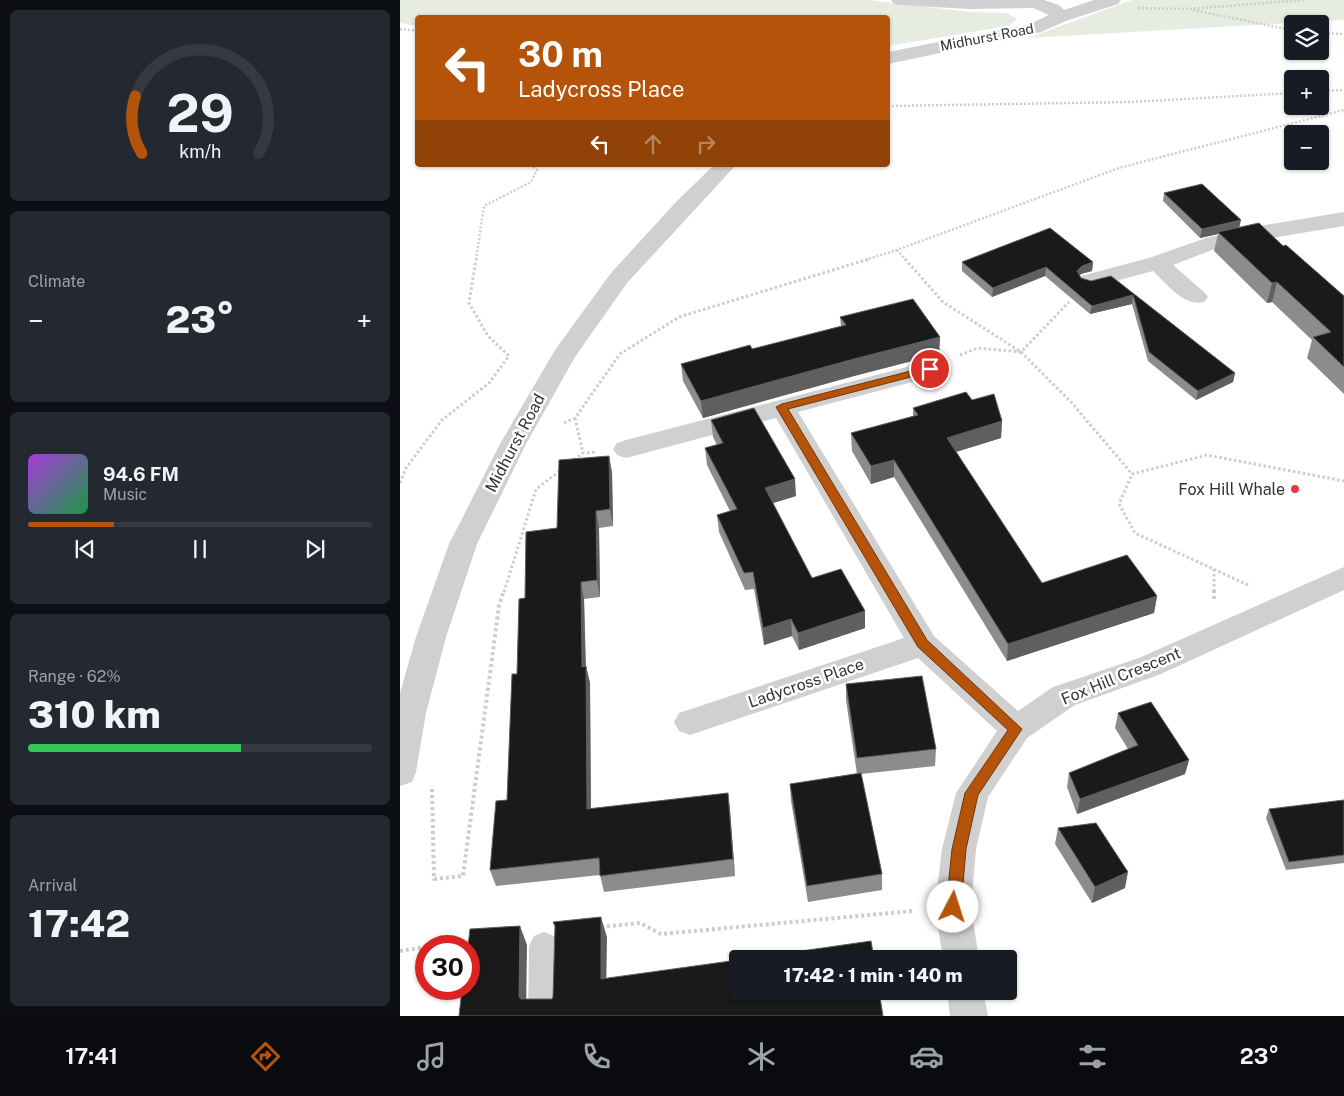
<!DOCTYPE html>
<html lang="en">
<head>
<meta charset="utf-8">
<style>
	:root { --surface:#171b24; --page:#242831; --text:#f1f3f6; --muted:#9ea1a6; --line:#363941; --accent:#b45309 }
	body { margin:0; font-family:"Public Sans",sans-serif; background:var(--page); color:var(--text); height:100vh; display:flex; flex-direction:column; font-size:19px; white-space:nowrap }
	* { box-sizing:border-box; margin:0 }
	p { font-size:16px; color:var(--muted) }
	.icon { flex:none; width:28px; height:28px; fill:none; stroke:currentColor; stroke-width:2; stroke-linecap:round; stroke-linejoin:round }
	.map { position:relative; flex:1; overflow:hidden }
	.drawer { display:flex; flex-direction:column; gap:10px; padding:10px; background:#0d0f14; width:400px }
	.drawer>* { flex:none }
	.top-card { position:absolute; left:15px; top:15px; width:475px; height:152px; border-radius:5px; box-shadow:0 1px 4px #0004; background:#b45309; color:#fff; overflow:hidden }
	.fabs { position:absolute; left:884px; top:15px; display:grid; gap:10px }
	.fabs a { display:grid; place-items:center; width:45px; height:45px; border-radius:5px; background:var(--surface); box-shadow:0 1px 4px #0004; font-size:25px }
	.speed { position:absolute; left:15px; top:935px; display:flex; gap:10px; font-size:25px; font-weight:700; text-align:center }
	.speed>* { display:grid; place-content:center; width:65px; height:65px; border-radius:50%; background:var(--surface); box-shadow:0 1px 4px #0004; line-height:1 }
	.speed .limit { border:8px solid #d22; background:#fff; color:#111 }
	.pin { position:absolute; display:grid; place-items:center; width:42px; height:42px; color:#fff; margin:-21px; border:2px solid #fff; border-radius:50%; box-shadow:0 1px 5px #0007 }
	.me { position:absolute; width:55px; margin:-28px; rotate:5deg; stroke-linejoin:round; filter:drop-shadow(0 0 4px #0008) }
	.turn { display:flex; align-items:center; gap:18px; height:105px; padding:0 20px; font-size:22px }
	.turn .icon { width:65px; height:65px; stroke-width:2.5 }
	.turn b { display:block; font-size:35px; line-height:42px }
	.lanes { display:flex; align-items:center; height:48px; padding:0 20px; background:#0003; justify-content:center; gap:25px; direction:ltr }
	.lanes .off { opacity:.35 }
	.big { font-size:38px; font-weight:800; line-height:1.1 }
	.drawer .card { flex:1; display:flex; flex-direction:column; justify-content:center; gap:8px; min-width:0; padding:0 18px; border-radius:8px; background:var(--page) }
	.drawer .dial { align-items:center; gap:0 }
	.dial svg { height:130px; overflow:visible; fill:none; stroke:var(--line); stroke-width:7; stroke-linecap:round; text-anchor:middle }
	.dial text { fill:var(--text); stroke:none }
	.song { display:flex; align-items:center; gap:15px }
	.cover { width:60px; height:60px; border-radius:8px; background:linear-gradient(135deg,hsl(280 70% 55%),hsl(140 70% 35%)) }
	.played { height:5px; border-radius:2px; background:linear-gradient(90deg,var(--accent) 25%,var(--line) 25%) }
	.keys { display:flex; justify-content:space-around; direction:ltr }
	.heat { display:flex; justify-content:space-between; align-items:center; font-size:28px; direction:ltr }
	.charge { height:8px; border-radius:4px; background:linear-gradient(90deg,#34c759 62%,var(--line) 0) }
	.trip { position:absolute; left:329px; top:950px; width:288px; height:50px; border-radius:5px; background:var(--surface); box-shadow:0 1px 4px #0004; font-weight:800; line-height:50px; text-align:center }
	.tab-bar { display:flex; height:80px; justify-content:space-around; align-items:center; background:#090b0e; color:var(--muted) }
	.tab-bar .icon { width:35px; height:35px }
	.tab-bar .on { color:var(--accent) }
	.tab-bar b { font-size:22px; color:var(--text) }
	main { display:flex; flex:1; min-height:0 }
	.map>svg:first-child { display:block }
</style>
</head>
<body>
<main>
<section class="drawer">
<div class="card dial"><svg viewBox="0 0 100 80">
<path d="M14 69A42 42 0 1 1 86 69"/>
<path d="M14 69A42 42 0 0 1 10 34" stroke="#b45309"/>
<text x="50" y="56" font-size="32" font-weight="700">29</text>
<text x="50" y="72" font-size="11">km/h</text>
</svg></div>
<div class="card"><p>Climate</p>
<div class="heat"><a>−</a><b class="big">23°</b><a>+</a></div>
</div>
<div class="card">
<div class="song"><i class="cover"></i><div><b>94.6 FM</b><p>Music</p></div></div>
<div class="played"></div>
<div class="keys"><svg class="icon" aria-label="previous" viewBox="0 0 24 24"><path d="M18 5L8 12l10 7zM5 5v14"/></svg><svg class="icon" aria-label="pause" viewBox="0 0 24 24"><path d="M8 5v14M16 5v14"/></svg><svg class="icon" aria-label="next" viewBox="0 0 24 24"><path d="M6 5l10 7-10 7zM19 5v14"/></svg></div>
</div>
<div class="card"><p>Range · 62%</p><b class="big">310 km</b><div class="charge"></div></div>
<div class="card"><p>Arrival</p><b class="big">17:42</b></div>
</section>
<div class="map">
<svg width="944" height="1016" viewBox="0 0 944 1016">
	<rect width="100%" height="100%" fill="#fff"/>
	<!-- green -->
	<path fill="#e6ecdf" d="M0 0H468L570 12 607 13 617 19 608 26 488 46V18H18L17 26 0 23Z
		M732 0H944V20L628 38Z"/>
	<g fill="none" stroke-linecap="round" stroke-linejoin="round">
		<!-- path-far2 -->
		<path stroke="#cdcdcd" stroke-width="2.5" stroke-dasharray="2 2" stroke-linecap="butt" d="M738 8 787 9 905 0
			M793 10 892 30
			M0 29 18 31
			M920 33 944 34
			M920 91 944 90
			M488 106 731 102 892 93
			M497 250 506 260
			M76 260 84 206 131 182 137 170 131 165
			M465 260 497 250 719 168 944 110"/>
		<!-- path-far1 -->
		<path stroke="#cdcdcd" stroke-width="3" stroke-dasharray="2.5 2.5" stroke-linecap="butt" d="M505 259 543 302 621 352 671 402 732 474
			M560 355 578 348 621 352 669 302
			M175 418 183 453 197 452
			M164 423 175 418 220 354 279 317 469 259
			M174 460 183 453
			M0 483 6 468 42 420 89 383 109 356 88 336 69 303 76 259
			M814 569V592
			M848 585 735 533 719 504 732 474 807 455 944 481
			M104 592 136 489 161 470"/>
		<!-- path -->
		<path stroke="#cdcdcd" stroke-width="4" stroke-dasharray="3 3" stroke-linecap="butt" d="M814 590V601
			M32 789 34 879 63 876 99 606 104 590
			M201 927 240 923 261 934 513 911
			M36 946 70 942
			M0 951 26 947"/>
		<!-- lane -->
		<path fill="#d0d0d0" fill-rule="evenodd" d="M144 932 154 936 159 946 158 1016H128L129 946 134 936Z"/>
		<!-- street -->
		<path fill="#d0d0d0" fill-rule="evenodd" d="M491 0H644L659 5 664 10 694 0H721L718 4 666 21 641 32 488 64V52L630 24 649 15 633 8 569 9 500 5 494 4Z
			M314 165H336L227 283 175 357 126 444 77 544 46 637 26 713 16 772 12 782 0 786V693L16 637 49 544 100 444 155 350 211 273 276 202Z
			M944 212V226L865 239 812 250 773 265 804 292 808 297 804 302C784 307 767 284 753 271L689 288 681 286 677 281 681 276 749 258 806 238 865 225Z
			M530 361 539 363 542 369 539 375 398 412 534 636 618 711 653 687 739 658 944 567V590L761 674 675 705 627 738 588 797 576 849 571 907 579 959H543L535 907 542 849 556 793 597 731 518 658 290 735 279 731 274 722 279 713 504 638 376 418 226 458 217 455 213 449 217 443 226 440Z
			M547 991H583L588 1016H550Z"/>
	</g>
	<!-- wall -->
	<path fill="#8c8c8c" d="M764 193 839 227 883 246 944 296V394L907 358 912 340 872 302 867 303 814 251 818 234 800 238 763 201Z
		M562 262H693L692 271 681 274 679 276 681 278 691 281 711 276 835 373 833 382 796 400 748 361 732 304 690 314 645 276 592 297 562 271Z
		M440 317 540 337 539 354 454 376 303 418 283 381 281 364 352 349 441 326Z
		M572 400 602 421 601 438 556 452 642 583 757 596 754 613 607 661 494 477 471 484 452 451 451 433 513 416V408Z
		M311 420 396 496 373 503 412 578 465 611V628L399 650 392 636 364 645 354 589 345 590 319 532 317 515 330 511 307 465 305 448 317 445 313 437Z
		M209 456 212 473 213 526 199 528 200 597 184 599 186 666 190 683 191 809 328 793 335 876 204 892 200 875 96 886 90 870 107 800 117 674 125 598 157 528Z
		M446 684 536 749 535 766 461 774 482 874V890L408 902 391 801 390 784 457 774 446 700Z
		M718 713 789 760 785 774 677 814 667 787 669 773 728 749 715 728Z
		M944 800V863L886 870 866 818 869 809Z
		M658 828 725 888 692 903 655 844Z"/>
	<!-- shaded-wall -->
	<path fill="#5f5f5f" d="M841 220 839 229 818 232V234L800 238 802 229Z
		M693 262 692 271 681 274 676 280 677 271 682 266Z
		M646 267 645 276 592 297 593 288Z
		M877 282 872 302 867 303 872 283Z
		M733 295 732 304 690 314 692 306Z
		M540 337 539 354 454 376 303 418 301 401 454 359Z
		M835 373 833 382 796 400 798 391Z
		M602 421 601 438 546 455 547 438Z
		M209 456 212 473 213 526 210 509Z
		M494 460V477L471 484V466Z
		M395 479 396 496 367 505 365 488Z
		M196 511 199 528 200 597 197 580Z
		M181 582 184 599 186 684 182 667Z
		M757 596 754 613 607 661 608 644Z
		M465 611V628L399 650 398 633Z
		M391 619 392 636 364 645 363 628Z
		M186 666 190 683 191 825 187 809Z
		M789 760 785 774 677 814 680 799Z
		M328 793 330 809 335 876 333 859Z
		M728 872 725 888 692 903 695 887Z
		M201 917 207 937 206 998 201 979Z
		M120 926 127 945 126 1016 119 997Z"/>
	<!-- building -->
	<path fill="#1a1a1a" stroke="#5f5f5f" d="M802 184 841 220 802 229 764 193Z
		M859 223 883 246 886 245 944 296V367L913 337 931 332 877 282 872 283 818 232Z
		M650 228 693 262 682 266 677 271 681 278 691 281 711 276 835 373 798 391 749 352 733 295 692 306 646 267 593 288 562 262Z
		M513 299 540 337 454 359 301 401 281 364 350 345 352 349 446 325 440 317Z
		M566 392 572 400 594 394 602 421 547 438 642 583 727 555 757 596 608 644 494 460 471 466 451 433 518 415 513 408Z
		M354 408 395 479 365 488 412 578 441 569 465 611 398 633 391 619 363 628 353 572 344 573 317 515 337 509 305 448 323 443 311 420Z
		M209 456 210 509 196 511 197 580 181 582 182 667 186 666 187 809 328 793 333 859 200 876 199 858 90 870 96 801 107 800 112 674H117L119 599 125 598 126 532 157 528 159 460Z
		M522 676 536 749 457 758 446 684Z
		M751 702 789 760 680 799 669 773 738 745 718 713Z
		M461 773 482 874 407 886 390 784Z
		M944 800V855L889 862 869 809Z
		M696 823 728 872 695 887 658 828Z
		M201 917V979L338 960V991H479L483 1016H59L62 989H69V946H68L70 929 120 926 119 997 121 999H152L153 997 155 926 153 922Z
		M471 941 474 959H346Z"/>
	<!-- route -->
	<path fill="#b45309" stroke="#753606" d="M530 366 534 367 536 369 534 371 388 409 527 640 622 729 578 795 566 849 561 907 559 912 553 914 548 912 546 907 552 849 565 793 608 730 518 647 376 407 382 404Z"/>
	<!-- markers -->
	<circle fill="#e63946" stroke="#fff" stroke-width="2" cx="895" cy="489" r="5"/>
	<g text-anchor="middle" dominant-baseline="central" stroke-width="5" stroke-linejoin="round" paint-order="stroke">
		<!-- far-street labels -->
		<g font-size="14" fill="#333" stroke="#fff">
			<text transform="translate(587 37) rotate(-11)">Midhurst Road</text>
		</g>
		<!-- street labels -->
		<g font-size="16" fill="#333" stroke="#fff">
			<text transform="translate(115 443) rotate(-62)">Midhurst Road</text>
			<text transform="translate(721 676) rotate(-22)">Fox Hill Crescent</text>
			<text transform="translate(406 683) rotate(-19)">Ladycross Place</text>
		</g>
		<!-- poi labels -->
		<g font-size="16" fill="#333" stroke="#fff" text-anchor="end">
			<text x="885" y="489">Fox Hill Whale</text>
		</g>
	</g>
</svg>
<div class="fabs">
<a><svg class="icon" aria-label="layers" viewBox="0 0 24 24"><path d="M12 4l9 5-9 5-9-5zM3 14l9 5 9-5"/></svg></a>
<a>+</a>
<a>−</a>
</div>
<div class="speed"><div class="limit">30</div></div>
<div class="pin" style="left:530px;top:369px;background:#d93025"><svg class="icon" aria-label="arrive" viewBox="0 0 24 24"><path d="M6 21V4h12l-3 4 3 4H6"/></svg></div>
<svg class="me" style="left:553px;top:907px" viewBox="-20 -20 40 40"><circle r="19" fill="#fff"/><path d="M0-13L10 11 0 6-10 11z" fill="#b45309"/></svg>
<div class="trip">17:42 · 1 min · 140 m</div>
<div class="top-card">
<div class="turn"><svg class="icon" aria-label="left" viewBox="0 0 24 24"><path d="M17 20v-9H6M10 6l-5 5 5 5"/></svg><div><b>30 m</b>Ladycross Place</div></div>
<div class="lanes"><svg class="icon" aria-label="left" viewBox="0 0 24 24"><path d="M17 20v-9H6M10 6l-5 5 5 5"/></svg><svg class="icon off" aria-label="ahead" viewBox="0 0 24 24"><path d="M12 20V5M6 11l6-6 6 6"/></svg><svg class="icon off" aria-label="right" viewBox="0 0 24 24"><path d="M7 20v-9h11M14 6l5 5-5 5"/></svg></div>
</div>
</div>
</main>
<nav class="tab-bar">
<b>17:41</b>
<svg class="icon on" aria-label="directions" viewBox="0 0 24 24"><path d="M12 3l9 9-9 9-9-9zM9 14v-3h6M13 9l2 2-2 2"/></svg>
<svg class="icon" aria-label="music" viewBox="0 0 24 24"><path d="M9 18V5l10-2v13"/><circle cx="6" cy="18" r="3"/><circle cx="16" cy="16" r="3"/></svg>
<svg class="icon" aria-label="phone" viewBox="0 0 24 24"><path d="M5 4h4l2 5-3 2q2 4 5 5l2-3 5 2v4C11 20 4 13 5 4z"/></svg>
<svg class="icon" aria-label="climate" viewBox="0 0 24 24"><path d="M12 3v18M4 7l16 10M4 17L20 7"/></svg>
<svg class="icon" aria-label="car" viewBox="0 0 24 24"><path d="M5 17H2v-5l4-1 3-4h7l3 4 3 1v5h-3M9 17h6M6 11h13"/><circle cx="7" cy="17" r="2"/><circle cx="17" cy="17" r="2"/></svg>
<svg class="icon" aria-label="filters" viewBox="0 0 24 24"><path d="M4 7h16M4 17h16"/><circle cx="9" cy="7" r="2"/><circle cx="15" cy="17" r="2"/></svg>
<b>23°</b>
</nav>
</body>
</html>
